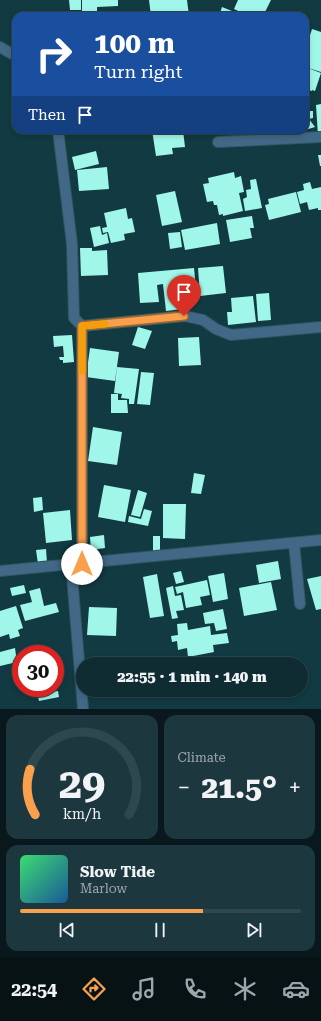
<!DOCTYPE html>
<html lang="en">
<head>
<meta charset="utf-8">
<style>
	:root { --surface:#0e2c32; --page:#1c383e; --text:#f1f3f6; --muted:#9ba7ac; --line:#2e484d; --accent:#f9a04c }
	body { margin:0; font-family:"Roboto Serif",serif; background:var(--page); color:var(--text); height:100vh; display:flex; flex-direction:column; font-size:15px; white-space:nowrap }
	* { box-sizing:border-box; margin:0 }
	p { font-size:13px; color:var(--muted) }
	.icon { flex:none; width:22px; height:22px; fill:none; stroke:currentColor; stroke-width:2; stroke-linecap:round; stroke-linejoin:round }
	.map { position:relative; height:709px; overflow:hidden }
	.details { display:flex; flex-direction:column; gap:6px; padding:6px; background:#08181c; flex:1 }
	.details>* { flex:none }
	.top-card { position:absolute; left:12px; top:12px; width:297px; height:122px; border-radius:12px; box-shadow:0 2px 6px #0003,0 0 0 1px var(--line); background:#1a4fa0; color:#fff; overflow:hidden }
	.speed { position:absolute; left:12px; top:645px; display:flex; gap:8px; font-size:20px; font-weight:700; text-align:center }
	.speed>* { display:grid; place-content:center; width:52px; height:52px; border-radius:50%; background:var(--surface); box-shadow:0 2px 6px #0003,0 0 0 1px var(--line); line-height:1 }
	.speed .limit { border:6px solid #d22; background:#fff; color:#111 }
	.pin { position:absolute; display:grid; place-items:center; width:34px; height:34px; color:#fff; margin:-41px -17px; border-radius:50% 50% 50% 0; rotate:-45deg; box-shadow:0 0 4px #0007 }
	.pin .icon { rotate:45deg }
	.me { position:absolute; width:44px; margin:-22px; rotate:0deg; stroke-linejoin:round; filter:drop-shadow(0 0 3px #0008) }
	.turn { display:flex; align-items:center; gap:14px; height:84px; padding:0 16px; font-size:18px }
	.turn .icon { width:52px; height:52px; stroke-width:2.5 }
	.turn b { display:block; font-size:28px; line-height:34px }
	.then { display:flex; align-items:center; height:38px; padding:0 16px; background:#0003; gap:8px; font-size:15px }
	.big { font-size:30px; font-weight:800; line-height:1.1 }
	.details .tile { flex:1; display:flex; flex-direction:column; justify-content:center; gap:6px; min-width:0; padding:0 14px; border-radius:12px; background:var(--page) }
	.details .dial { align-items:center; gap:0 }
	.dial svg { height:104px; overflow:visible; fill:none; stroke:var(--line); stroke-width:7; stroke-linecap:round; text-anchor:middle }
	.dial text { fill:var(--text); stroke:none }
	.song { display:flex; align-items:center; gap:12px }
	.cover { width:48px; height:48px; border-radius:6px; background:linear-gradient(135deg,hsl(140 70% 55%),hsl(210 70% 35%)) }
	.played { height:4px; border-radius:2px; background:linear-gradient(90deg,var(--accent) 65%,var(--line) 65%) }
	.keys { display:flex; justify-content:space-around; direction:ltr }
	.heat { display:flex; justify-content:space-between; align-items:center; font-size:22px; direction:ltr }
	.details .tiles { flex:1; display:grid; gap:6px; grid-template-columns:1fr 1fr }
	.tile:last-child { grid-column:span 2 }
	.trip { position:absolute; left:76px; top:657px; width:232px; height:40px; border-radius:20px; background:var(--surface); box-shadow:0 2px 6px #0003,0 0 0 1px var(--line); font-weight:800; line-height:40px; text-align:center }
	.menu { display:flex; height:64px; justify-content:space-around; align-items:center; background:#061214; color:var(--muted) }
	.menu .icon { width:28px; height:28px }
	.menu .selected { color:var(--accent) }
	.menu b { font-size:18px; color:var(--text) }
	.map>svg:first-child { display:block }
</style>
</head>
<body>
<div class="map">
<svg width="321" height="709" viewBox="0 0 321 709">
	<rect width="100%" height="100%" fill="#123a42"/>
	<!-- building -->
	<path fill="#a0f7e9" d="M69 0H81V10H70Z
		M82 0H118V6L97 7V13H82Z
		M149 0H187L189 16H151Z
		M238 0H271L263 16H249L234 9Z
		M222 7 232 11 230 16H219Z
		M312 29 321 32V72L305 67 307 58 305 57V39L306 37 309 38Z
		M305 67 321 73 315 91 312 90V91L305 89Z
		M321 104V136H318L316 105Z
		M305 105 308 111H313V118L309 119 315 127 305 130Z
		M152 130H183L185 147 172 148 173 154 156 156Z
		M96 151 99 164 75 170 72 157Z
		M318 155H321V166H320Z
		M107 167 109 189 79 191 77 170Z
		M234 172 235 178 241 176 244 192 239 193 243 211 223 216V214L219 215 217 205H214L213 201 207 202 203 184 209 183 208 178Z
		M256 179 262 208 245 211 243 199 247 197 246 190 251 189 250 180Z
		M310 182 312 189 321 187V210H318V208L309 210 307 202 300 204 297 192 304 190 303 184Z
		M175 191 182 222 162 226 156 195Z
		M296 192 301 212 269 220 265 205 269 204 268 199Z
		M126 208 128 219 132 218 135 232 124 234 125 240 111 243 108 232 103 233 102 228 107 227 104 213Z
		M252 216 254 228H250L252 238 230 242 226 220Z
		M217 223 220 244 185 250 181 230Z
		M100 226 102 235 107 233 109 243 94 247 90 228Z
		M180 232 182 247 170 249 168 233Z
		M80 248H92V251L107 250 108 275 81 276Z
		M223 266 226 293 200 296 198 268Z
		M194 268 197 298H189L190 308 166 311 163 284 157 285 159 302 140 303 138 273Z
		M269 293 271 320 258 321 256 294Z
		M253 296 256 322 228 325 227 312H232L231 298Z
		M138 327 152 331 145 349 132 345Z
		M72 335 74 362 63 363V360H60L59 357H64L63 346 54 347 53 336Z
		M199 337 201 365 179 366 178 338Z
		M90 348 119 352 115 381 86 377Z
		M117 367 139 369 134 404H129V399L121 398 122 394 114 393Z
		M141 372 154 373 150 405 137 404Z
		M111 394H118V400H127L128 413H111Z
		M93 427 122 432 117 465 88 461Z
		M194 473 205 475 201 494 191 493Z
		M104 485 131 490 125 522 98 517Z
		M138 490 147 493 140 517 131 515Z
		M42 497 43 510 34 512 33 498Z
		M163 504H186L185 539 163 538Z
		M144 509 152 511 148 526 128 522 129 516 141 519Z
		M70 510 72 540 46 543 43 513Z
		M104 535 105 548 91 550 90 537Z
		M153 536H160V553H153Z
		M46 549 47 563 38 564 36 550Z
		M278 561 281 579 259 583 256 565Z
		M181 571 184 582 176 584 173 573Z
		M224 573 228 599 213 602 208 576Z
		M157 574 164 616 150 618 143 577Z
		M321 576V609L316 610 307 579Z
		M207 580 210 595 200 597 202 605 186 608 183 592 177 594 175 587Z
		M271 582 277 610 244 616 239 588Z
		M24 585 26 593 12 596 10 588Z
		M173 586 175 596 181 595 184 610 176 611 178 618 172 619 166 588Z
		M40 588 44 606 56 603 59 612 25 621 20 605 32 602 29 591Z
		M16 606 23 628 18 630 20 636 10 639 9 634 0 637V611Z
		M89 607 117 608 116 636 87 635Z
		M223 609 227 629 216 631 214 623 205 624 203 613Z
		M187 623 188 630 210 626 211 635 227 633 229 643 213 645 214 652 188 657 187 648 178 650 177 641 172 642 171 636 178 635 177 624Z
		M15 648 17 662 0 666V652Z
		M55 670H56L60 686H55Z
		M36 688H50L51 692 58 691 59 697 39 701Z"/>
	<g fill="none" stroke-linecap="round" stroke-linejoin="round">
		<defs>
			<path id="street" d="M0 47 16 56
				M58 130 72 244 74 318 82 326V564
				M218 142 321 137
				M82 326 185 316 203 320 216 329 231 335 321 327
				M294 543 300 604
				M71 564 83 709
				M0 571 321 540"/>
		</defs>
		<!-- street casing -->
		<use href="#street" stroke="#31565e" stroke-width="12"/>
		<!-- street -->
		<use href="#street" stroke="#426887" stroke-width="10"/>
	</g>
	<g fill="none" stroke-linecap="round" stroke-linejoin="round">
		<defs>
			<path id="route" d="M82 564V326L184 316"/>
		</defs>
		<!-- route casing -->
		<use href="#route" stroke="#a26831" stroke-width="10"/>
		<!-- route -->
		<use href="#route" stroke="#f9a04c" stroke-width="7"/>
		<!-- slow -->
		<path stroke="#f59e0b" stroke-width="7" d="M82 371V326L105 324"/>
	</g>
</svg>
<div class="speed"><div class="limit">30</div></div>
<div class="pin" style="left:184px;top:316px;background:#d93025"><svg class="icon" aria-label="arrive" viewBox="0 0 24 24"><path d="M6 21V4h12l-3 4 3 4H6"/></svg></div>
<svg class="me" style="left:82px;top:564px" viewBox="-20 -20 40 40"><circle r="19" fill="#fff"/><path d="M0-13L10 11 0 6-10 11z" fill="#f9a04c"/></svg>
<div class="trip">22:55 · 1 min · 140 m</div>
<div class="top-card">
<div class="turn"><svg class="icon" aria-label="right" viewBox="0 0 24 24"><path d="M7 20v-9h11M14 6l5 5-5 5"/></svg><div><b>100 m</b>Turn right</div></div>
<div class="then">Then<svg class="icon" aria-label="arrive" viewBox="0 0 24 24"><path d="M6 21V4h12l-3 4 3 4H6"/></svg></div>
</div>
</div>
<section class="details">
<div class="tiles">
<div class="tile dial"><svg viewBox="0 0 100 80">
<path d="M14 69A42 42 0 1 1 86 69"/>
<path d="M14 69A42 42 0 0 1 10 34" stroke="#f9a04c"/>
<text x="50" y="56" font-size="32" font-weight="700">29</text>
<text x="50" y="72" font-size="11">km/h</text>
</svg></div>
<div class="tile"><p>Climate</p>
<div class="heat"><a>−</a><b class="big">21.5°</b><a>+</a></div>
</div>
<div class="tile">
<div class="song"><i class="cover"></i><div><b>Slow Tide</b><p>Marlow</p></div></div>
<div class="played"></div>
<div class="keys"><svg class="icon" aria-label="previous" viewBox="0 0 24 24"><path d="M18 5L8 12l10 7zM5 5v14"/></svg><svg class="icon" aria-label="pause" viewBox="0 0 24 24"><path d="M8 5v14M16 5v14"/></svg><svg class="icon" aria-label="next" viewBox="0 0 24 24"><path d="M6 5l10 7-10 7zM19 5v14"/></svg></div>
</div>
</div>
</section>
<nav class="menu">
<b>22:54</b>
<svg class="icon selected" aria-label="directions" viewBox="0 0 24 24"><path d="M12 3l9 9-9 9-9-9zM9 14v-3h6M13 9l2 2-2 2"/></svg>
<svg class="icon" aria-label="music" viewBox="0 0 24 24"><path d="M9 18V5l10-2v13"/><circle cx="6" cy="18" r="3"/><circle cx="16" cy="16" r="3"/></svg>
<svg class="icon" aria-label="phone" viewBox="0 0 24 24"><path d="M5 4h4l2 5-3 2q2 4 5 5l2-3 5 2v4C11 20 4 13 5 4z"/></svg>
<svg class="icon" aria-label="climate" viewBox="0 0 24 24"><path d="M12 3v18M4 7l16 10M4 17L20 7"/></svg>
<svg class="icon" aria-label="car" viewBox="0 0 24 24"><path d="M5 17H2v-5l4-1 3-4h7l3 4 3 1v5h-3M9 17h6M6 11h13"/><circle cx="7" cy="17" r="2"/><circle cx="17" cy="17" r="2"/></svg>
</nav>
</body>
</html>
